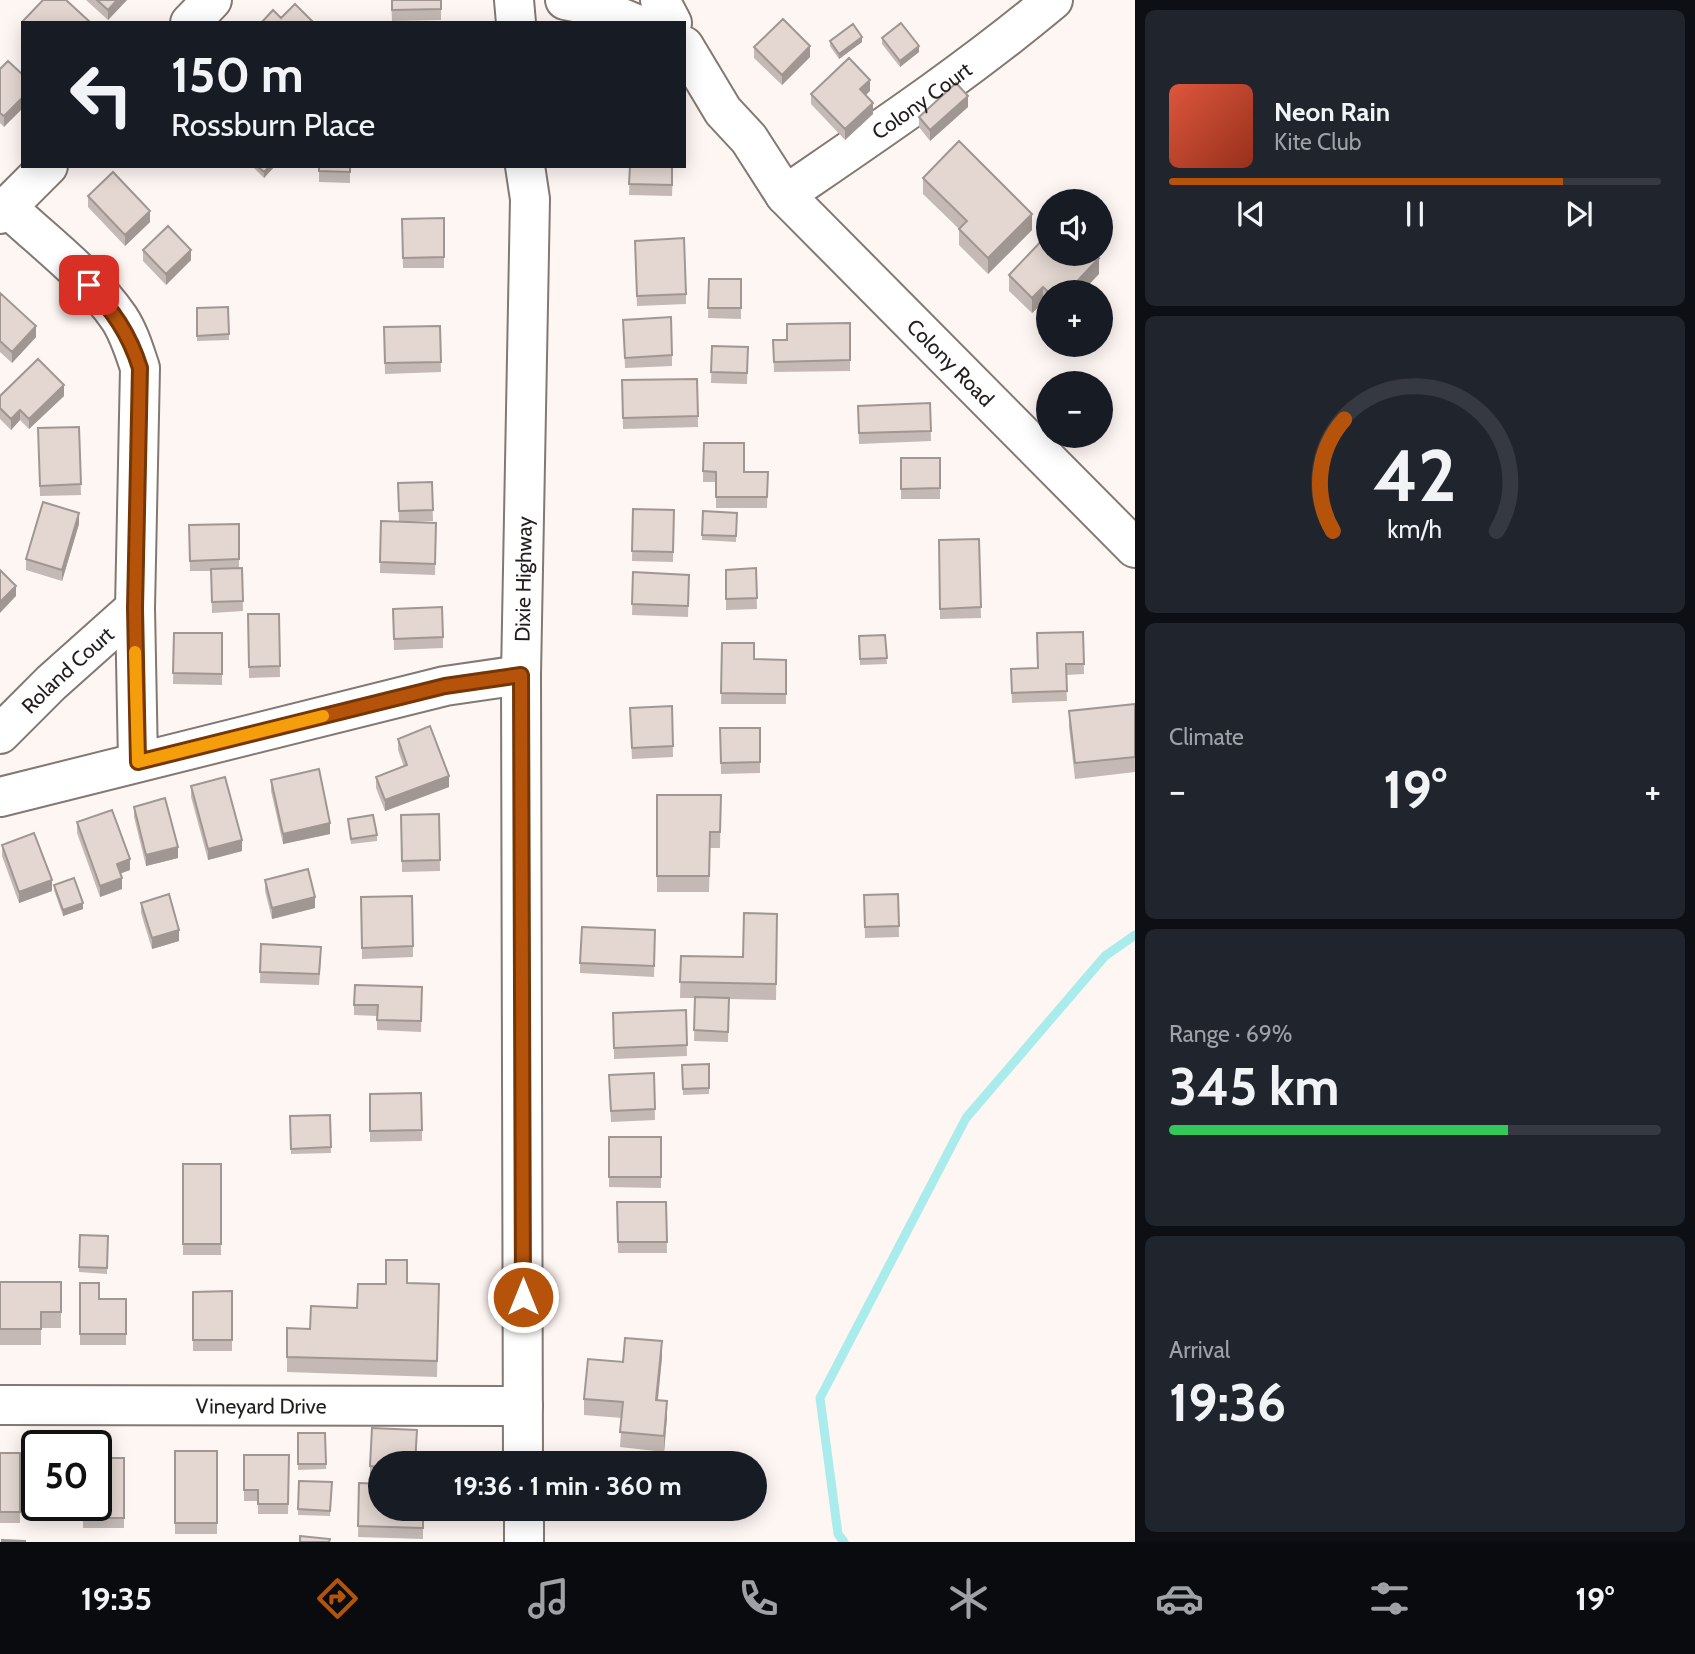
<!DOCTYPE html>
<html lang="en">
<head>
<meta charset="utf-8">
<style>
	:root { --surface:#171b24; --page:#20242c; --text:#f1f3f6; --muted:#9ea1a6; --line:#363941; --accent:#b45309 }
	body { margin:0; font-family:Cabin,sans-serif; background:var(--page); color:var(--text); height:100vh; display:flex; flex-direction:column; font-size:26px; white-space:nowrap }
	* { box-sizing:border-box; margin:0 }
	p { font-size:23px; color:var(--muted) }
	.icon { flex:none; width:38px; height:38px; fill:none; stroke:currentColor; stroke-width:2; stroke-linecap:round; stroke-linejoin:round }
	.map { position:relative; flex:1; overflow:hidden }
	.sheet { display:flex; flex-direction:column; gap:10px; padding:10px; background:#0d0f14; width:560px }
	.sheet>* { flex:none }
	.guide { position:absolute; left:21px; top:21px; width:665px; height:147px; border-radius:0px; box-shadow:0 4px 18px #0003; background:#171b24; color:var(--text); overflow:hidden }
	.controls { position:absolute; left:1036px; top:189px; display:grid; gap:14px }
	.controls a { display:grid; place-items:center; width:77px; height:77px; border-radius:50%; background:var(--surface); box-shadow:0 4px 18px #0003; font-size:35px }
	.speed { position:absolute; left:21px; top:1430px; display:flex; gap:14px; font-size:35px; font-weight:700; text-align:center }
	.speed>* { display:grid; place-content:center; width:91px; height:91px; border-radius:50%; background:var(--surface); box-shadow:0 4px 18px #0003; line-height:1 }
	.speed .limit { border:4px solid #111; border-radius:10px; background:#fff; color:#111 }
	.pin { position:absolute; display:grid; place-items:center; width:60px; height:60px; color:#fff; margin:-30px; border-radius:14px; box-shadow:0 4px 10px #0006 }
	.me { position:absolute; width:77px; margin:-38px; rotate:0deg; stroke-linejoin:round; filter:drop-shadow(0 0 5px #0008) }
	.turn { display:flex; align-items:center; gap:24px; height:147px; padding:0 35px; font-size:32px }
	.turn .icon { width:91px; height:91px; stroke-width:2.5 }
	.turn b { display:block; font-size:49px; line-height:60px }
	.big { font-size:52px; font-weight:800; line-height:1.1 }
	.sheet .widget { flex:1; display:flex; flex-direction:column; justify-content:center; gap:10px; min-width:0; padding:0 24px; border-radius:10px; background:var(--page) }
	.sheet .dial { align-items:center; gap:0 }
	.dial svg { height:182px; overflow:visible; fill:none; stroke:var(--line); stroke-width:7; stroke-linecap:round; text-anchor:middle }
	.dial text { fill:var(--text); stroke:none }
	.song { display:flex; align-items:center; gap:21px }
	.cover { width:84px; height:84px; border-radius:10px; background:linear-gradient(135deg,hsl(10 70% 55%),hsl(10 70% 35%)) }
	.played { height:7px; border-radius:4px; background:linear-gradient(90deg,var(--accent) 80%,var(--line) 80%) }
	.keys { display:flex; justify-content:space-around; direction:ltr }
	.heat { display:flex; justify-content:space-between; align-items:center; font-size:38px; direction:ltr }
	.charge { height:10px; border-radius:5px; background:linear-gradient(90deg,#34c759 69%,var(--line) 0) }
	.trip { position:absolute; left:368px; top:1451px; width:399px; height:70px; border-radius:35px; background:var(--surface); box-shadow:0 4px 18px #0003; font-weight:800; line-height:70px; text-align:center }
	.tab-bar { display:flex; height:112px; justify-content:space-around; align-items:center; background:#090b0e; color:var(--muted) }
	.tab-bar .icon { width:49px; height:49px }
	.tab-bar .on { color:var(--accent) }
	.tab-bar b { font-size:32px; color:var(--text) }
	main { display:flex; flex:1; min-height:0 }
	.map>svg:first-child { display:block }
</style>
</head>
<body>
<main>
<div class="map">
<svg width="1135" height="1542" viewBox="0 0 1135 1542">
	<rect width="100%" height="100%" fill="#fef6f3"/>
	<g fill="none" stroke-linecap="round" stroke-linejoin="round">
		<!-- stream -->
		<path stroke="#aaecec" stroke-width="9" d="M844 1542 838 1534 820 1398 966 1118 1105 956 1135 935"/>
		<defs>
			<g id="minor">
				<path d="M660 0 672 23"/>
				<path d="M590 5 634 23"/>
				<path d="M190 23 212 0"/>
				<path id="s1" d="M684 46 723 111 749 139 785 195 1135 548"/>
				<path id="s2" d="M785 195C877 132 968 71 1053 0"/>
				<path d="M0 214 48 166"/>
				<path d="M135 608 138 762"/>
				<path id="s3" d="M0 734 51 683 135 608 140 368C134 350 129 333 119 318 90 276 44 242 7 207"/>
				<path d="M0 797 445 686 521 675"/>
				<path id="s4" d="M0 1405 523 1406"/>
			</g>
			<g id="major">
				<path d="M514 0 516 23"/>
				<path d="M565 0 590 5 606 0"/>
				<path id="s5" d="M523 1463 521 675 530 199 525 166"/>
				<path d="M524 1508V1542"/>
			</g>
		</defs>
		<!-- minor casing -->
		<use href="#minor" stroke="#837872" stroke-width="42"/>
		<!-- major casing -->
		<use href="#major" stroke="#837872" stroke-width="42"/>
		<!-- minor -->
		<use href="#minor" stroke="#fff" stroke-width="38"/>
		<!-- major -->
		<use href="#major" stroke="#fff" stroke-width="38"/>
	</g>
	<!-- wall -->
	<path fill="#c4b9b4" d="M86 0H127L108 20Z
		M391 0 441 9V20L392 21Z
		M882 38 919 52 900 67 882 44Z
		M830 41 862 42 839 59 830 46Z
		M754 47 810 57 782 85 754 58Z
		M8 61 4 127 0 123V69Z
		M870 91 866 95 873 114 845 140 811 104V94Z
		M968 107 930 141 919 127V117Z
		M252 166H275L264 178Z
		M350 166V183L319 182V171Z
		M630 166H673L672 196 629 195Z
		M923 178 1032 230 988 274 959 245V229L923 194Z
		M88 196 150 222 125 246 88 207Z
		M444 218V268H403L402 219Z
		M143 250 191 260 166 285 143 261Z
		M635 252 686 294V304L637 306Z
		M1099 274 1048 292V308L1043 303 1032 313 1009 291V275Z
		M709 279H741V319L708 318Z
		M0 293 36 337 12 363 0 352Z
		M228 307 229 340 197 341V308Z
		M623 320 672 355V366L625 368Z
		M440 326 441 372 385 374 384 327Z
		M773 340 850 360V371L774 372Z
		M712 346 748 347 747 384 711 383Z
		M697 379 698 427 623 429 622 380Z
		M0 396H64L29 429 20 420 11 430 0 419Z
		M930 403 931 441 859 444 858 406Z
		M79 427 81 495 40 496 38 428Z
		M901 458H940V499H901Z
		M703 471 768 472 767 508H716V482H703Z
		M432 482 433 521 401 522 436 523 435 575 380 573 381 521 399 522 398 483Z
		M633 509 674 510 673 562 632 561Z
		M703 511 737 513 736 542 702 540Z
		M79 524 62 581 26 570V559Z
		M189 525 239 559V568H242L243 611 212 613 211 571H190Z
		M979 539 981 618 940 619 939 540Z
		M756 568 757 609 726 610V570Z
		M633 572 689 575 688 617 632 615Z
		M393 609 443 637V648L394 650Z
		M248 614H279L280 677 249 678Z
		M1083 632 1084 674 1066 675 1067 701 1012 703 1011 669 1038 668Z
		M174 633H222V685L173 684Z
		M885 635 887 664 860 665 859 636Z
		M722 643 754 659 786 660V704H721Z
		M1135 704V772L1075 779 1069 727V711Z
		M672 706 673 757 632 759 630 719Z
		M720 728 760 762V773L721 774Z
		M398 739 449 787 385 811 376 788V777L404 767 398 750Z
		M271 780 330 834 283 844 271 791Z
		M191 786 242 851 208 860 191 797Z
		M657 795H721L720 848H710L709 892H657Z
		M134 807 178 858 146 866 134 817Z
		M439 814 440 871 402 872 401 815Z
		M348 819 377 835V841L351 844Z
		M77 822 130 870 120 873 122 889 100 897 77 833Z
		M2 845 52 891 19 903 2 856Z
		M265 880 315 908 272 919 265 891Z
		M54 885 83 909 63 916 54 890Z
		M898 894 899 937 865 938 864 895Z
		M361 897 413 946V957L362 959Z
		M141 903 179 941 152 949 141 913Z
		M777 914 776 1000 729 999 728 1042 694 1041 695 998H680L681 956 743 957Z
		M655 941 654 977 580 973V963Z
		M261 944 321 958 319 985 260 983Z
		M422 987 421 1032 377 1030V1016L354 1015V1005Z
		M686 1010 687 1056 614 1059 613 1013Z
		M709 1064V1094L683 1095 682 1065Z
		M654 1073 655 1120 611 1122 609 1086Z
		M370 1094 422 1130V1141L370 1142Z
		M330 1115 331 1153 291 1154 290 1116Z
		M609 1137H661V1188L609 1187Z
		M183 1164H221V1255H183Z
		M666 1202 667 1253H618L617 1203Z
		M108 1236 107 1274 79 1272V1267Z
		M0 1282H61V1328H41V1345H0Z
		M80 1283 99 1299H126V1345H80Z
		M407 1283 439 1284 437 1377 287 1372V1328L310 1329 357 1308 386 1284Z
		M232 1291V1351H193V1292Z
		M662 1357 658 1400 667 1417 664 1452 620 1447 622 1418 584 1415V1399L623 1362Z
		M298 1433 326 1464V1469L298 1470Z
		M417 1441 416 1463H380V1478L370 1477V1466Z
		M34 1448 72 1505V1520L34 1521Z
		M175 1451H217V1534H175Z
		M0 1453H20V1523H0Z
		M244 1455H289L288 1514H258V1501H244Z
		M124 1458V1528H83V1505Z
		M299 1481 332 1482 330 1516 298 1515Z
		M359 1483 423 1508V1539L358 1537Z
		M606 1508H646L645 1519 606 1517Z"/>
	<!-- shaded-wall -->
	<path fill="#a09692" d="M117 0H127L108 20V10Z
		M862 37V42L839 59V54Z
		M810 46V57L782 85V75Z
		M919 46V52L900 67V61Z
		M870 80V91L860 100V89Z
		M968 96V107L930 141V130Z
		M23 97V108L4 127V116Z
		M873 103V114L845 140V129Z
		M270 166H275L264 178V172Z
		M150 211V222L125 246V235Z
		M1032 214V230L988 274V258Z
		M191 250V260L166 285V274Z
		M1099 258V274L1082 292H1067Z
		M1043 287V303L1032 313V298Z
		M36 326V337L12 363V352Z
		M64 385V396L29 429V419Z
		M20 410V420L11 430V419Z
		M79 513V524L62 581V570Z
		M16 586V596L0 613V602Z
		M449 776V787L385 811V800Z
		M330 823V834L283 844V834Z
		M242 840V851L208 860V849Z
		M178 847V858L146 866V855Z
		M130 859V870L117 875V864Z
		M122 878V889L100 897V886Z
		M52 880V891L19 903V892Z
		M315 897V908L272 919V908Z
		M83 903V909L63 916V910Z
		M179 930V941L152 949V938Z
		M662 1341V1357L656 1416V1400Z
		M667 1401V1417L664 1452V1436Z"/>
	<!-- building -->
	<path fill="#e4d7d1" stroke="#a09692" stroke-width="2" d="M43 0H66L90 22 25 23 23 21Z
		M97 0H117L108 10Z
		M392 0H441V9L392 10Z
		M295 4 314 23H261L273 10 281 18Z
		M783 19 810 46 782 75 754 47Z
		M901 23 919 46 900 61 882 38Z
		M853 24 862 37 839 54 830 41Z
		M849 58 870 80 860 89 873 103 845 129 811 94Z
		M8 61 23 75V97L4 116 0 113V69Z
		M956 83 968 96 930 130 919 117Z
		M959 141 1032 214 988 258 959 229 967 221 923 178Z
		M257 166H270L264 172Z
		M319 166H350V172L319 171Z
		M630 166H672V185L629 184Z
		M113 172 150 211 125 235 88 196Z
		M444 218V257L403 258 402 219Z
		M168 226 191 250 166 274 143 250Z
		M1048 234V254H1094L1099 258 1067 292H1048L1043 287 1032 298 1009 275Z
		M684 238 686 294 637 296 635 241Z
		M709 279H741V308H708Z
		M0 293 36 326 12 352 0 341Z
		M228 307 229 334 197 336V308Z
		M671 317 672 355 625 358 623 320Z
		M850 323V360L774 362 773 340H787V324Z
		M440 326 441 362 385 363 384 327Z
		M712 346 748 347 747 373 711 372Z
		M38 359 64 385 29 419 20 410 11 419 0 408V396Z
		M697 379 698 416 623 418 622 380Z
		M930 403 931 431 859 433 858 406Z
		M79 427 81 484 40 486 38 428Z
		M704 443H744V472H768L767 497H716V472L703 471Z
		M901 458H940V488L901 489Z
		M432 482 433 510 399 511 398 483Z
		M43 502 79 513 62 570 26 559Z
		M633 509 674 510 673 552 632 551Z
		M703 511 737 513 736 536 702 535Z
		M381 521 436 523 435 564 380 562Z
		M239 524V559L190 561 189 525Z
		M979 539 981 607 940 609 939 540Z
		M242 568 243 601 212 602 211 569Z
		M756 568 757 598 726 599V570Z
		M0 570 16 586 0 602Z
		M633 572 689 575 688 606 632 604Z
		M442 607 443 637 394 639 393 609Z
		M248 614H279L280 666 249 667Z
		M1083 632 1084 664H1066L1067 691 1012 693 1011 669 1038 668 1037 633Z
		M174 633H222V674L173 673Z
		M885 635 887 658 860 659 859 636Z
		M722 643H754V659L786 660V694L721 693Z
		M1135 704V757L1075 763 1069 711Z
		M672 706 673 746 632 748 630 708Z
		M430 726 449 776 385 800 376 777 407 765 398 739Z
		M720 728H760V762L721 763Z
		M319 769 330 823 283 834 271 780Z
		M225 777 242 840 208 849 191 786Z
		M657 795H721L720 832H710L709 876H657Z
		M165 798 178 847 146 855 134 807Z
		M112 810 130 859 117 864 122 878 100 886 77 822Z
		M439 814 440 860 402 861 401 815Z
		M373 815 377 835 351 839 348 819Z
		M34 833 52 880 19 892 2 845Z
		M308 869 315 897 272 908 265 880Z
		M74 878 83 903 63 910 54 885Z
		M169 894 179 930 152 938 141 903Z
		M898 894 899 926 865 927 864 895Z
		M412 896 413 946 362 948 361 897Z
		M744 913 777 914 776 984 680 982 681 956 743 957Z
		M582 927 655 930 654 966 580 963Z
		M261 944 321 947 319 974 260 972Z
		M355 985 422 987 421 1021 377 1020 378 1005H354Z
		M695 997 729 998 728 1032 694 1030Z
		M686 1010 687 1045 614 1048 613 1013Z
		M709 1064V1088L683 1089 682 1065Z
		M654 1073 655 1109 611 1111 609 1075Z
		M421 1093 422 1130 370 1131V1094Z
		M330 1115 331 1147 291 1149 290 1116Z
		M609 1137H661V1177H609Z
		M183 1164H221V1244H183Z
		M617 1202H666L667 1242H618Z
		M80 1235 108 1236 107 1268 79 1267Z
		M386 1260H407V1283L439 1284 437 1361 287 1357V1328L310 1329 311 1306 357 1308 358 1284H386Z
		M0 1282H61V1312H41V1329H0Z
		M80 1283H99V1299H126V1334H80Z
		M232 1291V1340H193V1292Z
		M625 1338 662 1341 656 1400 667 1401 664 1436 620 1432 623 1402 584 1399 588 1359 623 1362Z
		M372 1428 417 1430 415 1463H380V1467L370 1466Z
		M298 1433H325L326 1464H298Z
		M34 1448H37V1505H72V1510H34Z
		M175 1451H217V1523H175Z
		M0 1453H20V1512H0Z
		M244 1455H289L288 1504H258V1490H244Z
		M607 1455 647 1456V1463H607Z
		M96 1458H124V1518H83V1505H96Z
		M299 1481 332 1482 330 1511 298 1509Z
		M359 1483 380 1484V1508H423V1528L358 1526Z
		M300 1536 330 1539 329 1542H300Z
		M2 1540 25 1541V1542H2Z"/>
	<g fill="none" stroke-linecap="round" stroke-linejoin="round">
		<defs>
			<path id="route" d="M89 285C113 311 129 333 140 368L135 608 138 762 445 686 521 675 523 1297"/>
		</defs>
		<!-- route casing -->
		<use href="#route" stroke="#753606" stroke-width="18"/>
		<!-- route -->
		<use href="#route" stroke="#b45309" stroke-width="12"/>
		<!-- slow -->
		<path stroke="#f59e0b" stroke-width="12" d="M135 652 138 762 323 716"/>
	</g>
	<g text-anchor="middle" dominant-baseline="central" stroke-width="6" stroke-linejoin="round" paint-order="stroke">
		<!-- street labels -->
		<g font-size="21" fill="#231e1c" stroke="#fff">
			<text stroke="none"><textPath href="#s2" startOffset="166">Colony Court</textPath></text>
			<text stroke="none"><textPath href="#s1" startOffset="416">Colony Road</textPath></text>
			<text stroke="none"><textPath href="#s5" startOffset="884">Dixie Highway</textPath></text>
			<text stroke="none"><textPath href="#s3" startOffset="93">Roland Court</textPath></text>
			<text stroke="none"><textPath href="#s4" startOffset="261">Vineyard Drive</textPath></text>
		</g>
	</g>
</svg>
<div class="controls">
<a><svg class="icon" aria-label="sound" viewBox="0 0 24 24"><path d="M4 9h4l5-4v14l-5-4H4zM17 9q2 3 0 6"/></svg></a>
<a>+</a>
<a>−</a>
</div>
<div class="speed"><div class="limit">50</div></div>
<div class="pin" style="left:89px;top:285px;background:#d93025"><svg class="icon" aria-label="arrive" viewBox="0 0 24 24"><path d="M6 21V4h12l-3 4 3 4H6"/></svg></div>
<svg class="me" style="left:523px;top:1297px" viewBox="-20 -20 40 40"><circle r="17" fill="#b45309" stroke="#fff" stroke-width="3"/><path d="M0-11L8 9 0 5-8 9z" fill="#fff"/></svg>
<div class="trip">19:36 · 1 min · 360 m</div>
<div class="guide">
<div class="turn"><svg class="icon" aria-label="left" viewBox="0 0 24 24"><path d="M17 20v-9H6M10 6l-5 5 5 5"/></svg><div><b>150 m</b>Rossburn Place</div></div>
</div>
</div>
<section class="sheet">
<div class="widget">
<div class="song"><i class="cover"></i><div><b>Neon Rain</b><p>Kite Club</p></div></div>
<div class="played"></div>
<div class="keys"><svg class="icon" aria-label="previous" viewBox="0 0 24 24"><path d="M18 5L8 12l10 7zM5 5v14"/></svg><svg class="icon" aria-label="pause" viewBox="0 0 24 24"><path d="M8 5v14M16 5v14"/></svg><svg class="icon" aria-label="next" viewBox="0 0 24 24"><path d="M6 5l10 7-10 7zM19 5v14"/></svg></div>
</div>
<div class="widget dial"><svg viewBox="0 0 100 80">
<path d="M14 69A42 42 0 1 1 86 69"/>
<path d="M14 69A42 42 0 0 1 19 20" stroke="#b45309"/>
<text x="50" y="56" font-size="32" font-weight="700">42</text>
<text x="50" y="72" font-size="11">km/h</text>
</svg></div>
<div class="widget"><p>Climate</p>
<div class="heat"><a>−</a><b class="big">19°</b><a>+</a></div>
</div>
<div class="widget"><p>Range · 69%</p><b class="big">345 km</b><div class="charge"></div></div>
<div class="widget"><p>Arrival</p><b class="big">19:36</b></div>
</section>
</main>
<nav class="tab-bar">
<b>19:35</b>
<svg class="icon on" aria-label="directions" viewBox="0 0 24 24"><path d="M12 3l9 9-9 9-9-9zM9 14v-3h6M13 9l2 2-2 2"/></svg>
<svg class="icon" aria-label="music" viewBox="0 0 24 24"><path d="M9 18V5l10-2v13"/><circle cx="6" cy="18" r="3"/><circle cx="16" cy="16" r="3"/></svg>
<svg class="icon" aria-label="phone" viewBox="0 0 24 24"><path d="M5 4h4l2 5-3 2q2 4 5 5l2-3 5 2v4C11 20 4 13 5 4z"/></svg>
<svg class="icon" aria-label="climate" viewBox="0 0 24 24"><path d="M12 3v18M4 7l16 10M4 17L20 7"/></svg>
<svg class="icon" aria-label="car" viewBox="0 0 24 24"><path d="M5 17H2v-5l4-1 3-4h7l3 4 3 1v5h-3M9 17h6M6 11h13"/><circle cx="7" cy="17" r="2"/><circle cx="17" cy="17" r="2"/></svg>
<svg class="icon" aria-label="filters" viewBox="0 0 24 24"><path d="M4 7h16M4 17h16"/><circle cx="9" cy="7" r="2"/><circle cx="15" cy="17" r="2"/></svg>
<b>19°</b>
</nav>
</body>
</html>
